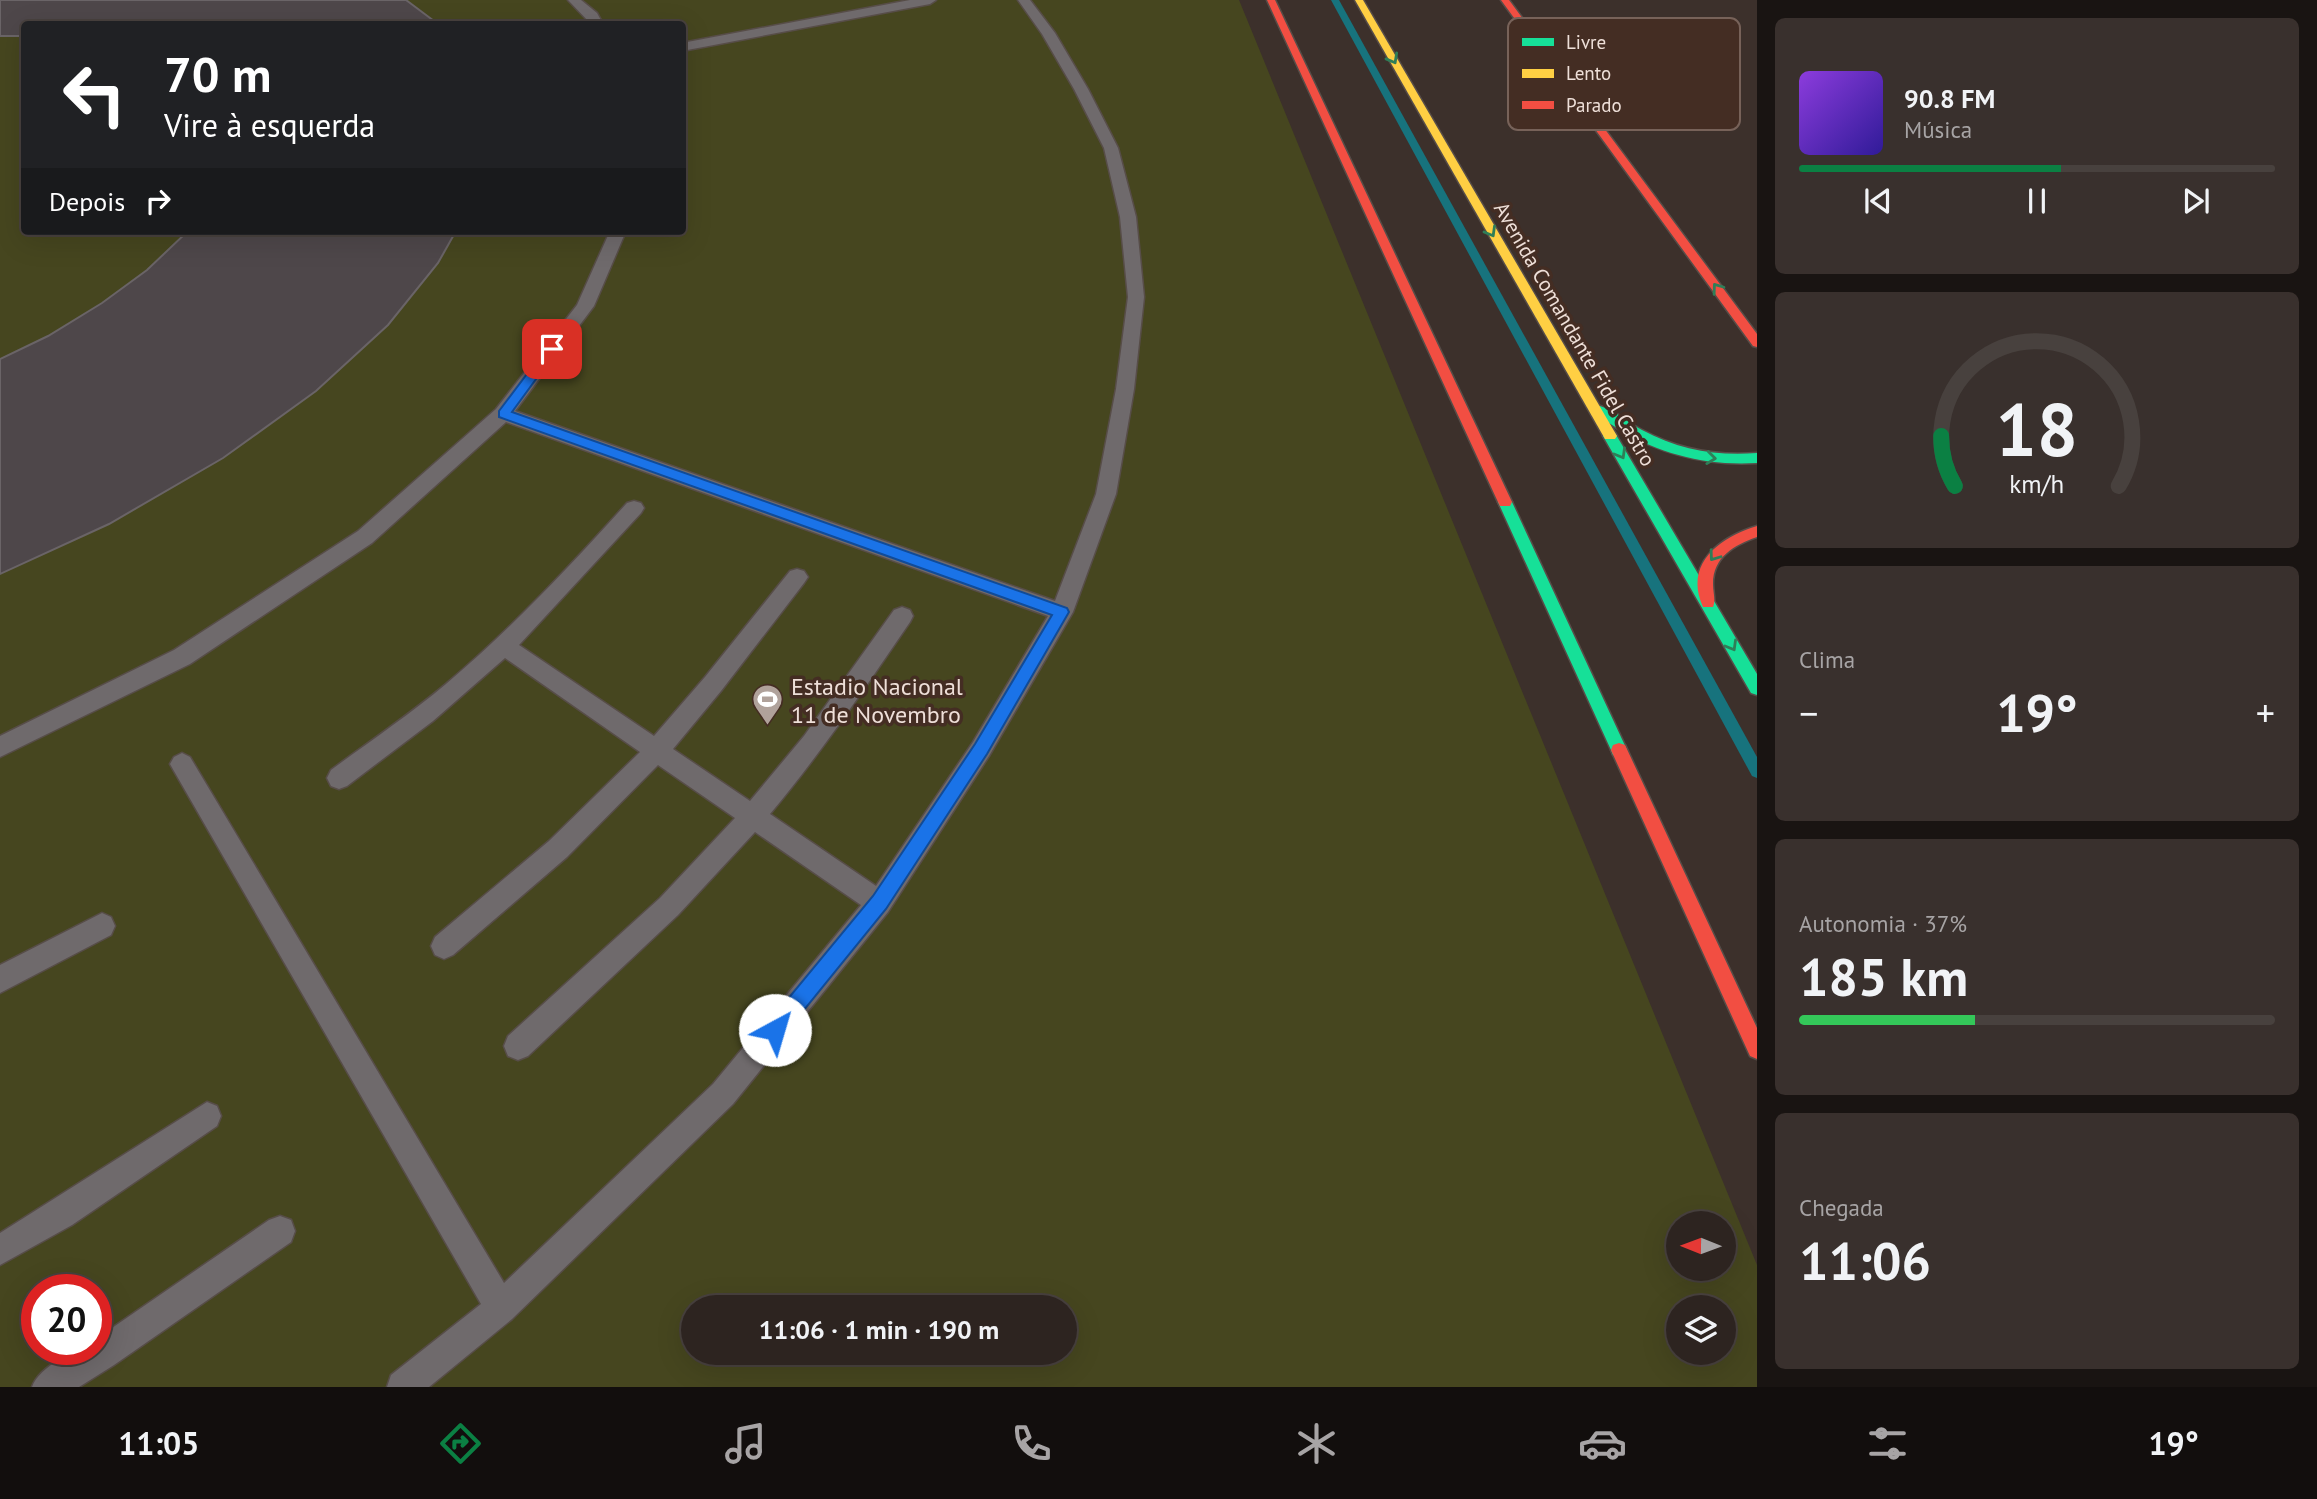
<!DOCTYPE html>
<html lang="pt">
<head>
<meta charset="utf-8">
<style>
	:root { --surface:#2d2420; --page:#39302d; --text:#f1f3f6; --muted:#a7a4a5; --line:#48413e; --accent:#0b8043 }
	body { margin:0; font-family:"PT Sans",sans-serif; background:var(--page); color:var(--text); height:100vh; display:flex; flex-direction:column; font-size:26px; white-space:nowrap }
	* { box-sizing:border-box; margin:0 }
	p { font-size:23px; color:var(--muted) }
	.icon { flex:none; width:38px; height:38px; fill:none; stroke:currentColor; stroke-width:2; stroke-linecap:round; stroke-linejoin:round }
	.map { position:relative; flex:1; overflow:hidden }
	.details { display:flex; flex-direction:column; gap:18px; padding:18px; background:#191412; width:560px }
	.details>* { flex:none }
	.hud { position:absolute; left:21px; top:21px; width:665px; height:214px; border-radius:7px; box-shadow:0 7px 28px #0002,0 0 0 2px var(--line); background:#202124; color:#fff; overflow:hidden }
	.needle { width:46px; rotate:271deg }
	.tools { position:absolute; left:1666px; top:1211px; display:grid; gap:14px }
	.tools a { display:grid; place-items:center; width:70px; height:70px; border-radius:50%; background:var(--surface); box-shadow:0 7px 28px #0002,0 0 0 2px var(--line); font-size:35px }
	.speed { position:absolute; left:21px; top:1274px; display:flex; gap:14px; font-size:35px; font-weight:700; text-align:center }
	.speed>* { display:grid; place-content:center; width:91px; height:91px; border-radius:50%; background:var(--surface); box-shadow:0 7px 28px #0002,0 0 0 2px var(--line); line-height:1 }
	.speed .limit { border:10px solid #d22; background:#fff; color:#111 }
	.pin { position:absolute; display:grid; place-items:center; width:60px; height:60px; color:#fff; margin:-30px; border-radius:14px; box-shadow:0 4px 10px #0006 }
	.me { position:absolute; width:77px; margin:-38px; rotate:39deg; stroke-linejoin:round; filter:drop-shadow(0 0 5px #0008) }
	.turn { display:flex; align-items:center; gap:24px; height:147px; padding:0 28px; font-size:32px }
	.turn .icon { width:91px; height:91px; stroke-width:2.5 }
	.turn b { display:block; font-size:49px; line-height:60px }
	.then { display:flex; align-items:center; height:66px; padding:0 28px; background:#0003; gap:14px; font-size:26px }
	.big { font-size:52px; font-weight:700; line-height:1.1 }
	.details .card { flex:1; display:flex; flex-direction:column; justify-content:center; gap:10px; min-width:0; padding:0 24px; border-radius:10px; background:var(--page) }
	.details .dial { align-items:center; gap:0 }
	.dial svg { height:182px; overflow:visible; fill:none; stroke:var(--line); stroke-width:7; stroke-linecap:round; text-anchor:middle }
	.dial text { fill:var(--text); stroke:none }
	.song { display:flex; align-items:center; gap:21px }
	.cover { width:84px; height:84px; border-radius:10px; background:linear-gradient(135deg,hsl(270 70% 55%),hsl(250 70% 35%)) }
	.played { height:7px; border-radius:4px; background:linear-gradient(90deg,var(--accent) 55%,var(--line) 55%) }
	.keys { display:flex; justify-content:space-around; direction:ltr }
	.heat { display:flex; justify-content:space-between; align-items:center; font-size:38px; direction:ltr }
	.charge { height:10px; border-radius:5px; background:linear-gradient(90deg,#34c759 37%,var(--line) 0) }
	.trip { position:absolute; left:681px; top:1295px; width:396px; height:70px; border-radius:35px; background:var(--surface); box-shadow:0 7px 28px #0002,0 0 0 2px var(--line); font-weight:700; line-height:70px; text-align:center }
	.dock { display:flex; height:112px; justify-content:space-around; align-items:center; background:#120e0d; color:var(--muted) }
	.dock .icon { width:49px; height:49px }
	.dock .active { color:var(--accent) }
	.dock b { font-size:32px; color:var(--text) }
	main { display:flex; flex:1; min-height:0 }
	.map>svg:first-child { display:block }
</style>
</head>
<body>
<main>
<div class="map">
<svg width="1757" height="1387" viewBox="0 0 1757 1387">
	<rect width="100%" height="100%" fill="#3c302b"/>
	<!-- green -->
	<path fill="#46461f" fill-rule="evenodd" d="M0 0H1239L1757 1265V1387H0ZM24 24H682V231H24ZM1678 1223H1724V1269H1678ZM37 1290H96V1349H37ZM693 1307H1064V1353H693ZM1678 1307H1724V1353H1678Z"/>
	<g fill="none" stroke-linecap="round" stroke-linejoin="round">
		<!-- stream -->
		<path fill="#17737d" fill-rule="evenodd" d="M1331 0H1339L1757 757V778L1752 776Z"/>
	</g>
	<!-- building -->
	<path fill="#4e474a" stroke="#6a6467" stroke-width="2" d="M0 0H406L438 24H24V36H0Z
		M188 231H456L438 263 388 325 316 391 223 458 109 524 0 574V359L48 336 102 303 147 270Z"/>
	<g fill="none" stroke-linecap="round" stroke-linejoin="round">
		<defs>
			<path id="lane" d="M568 0H581L597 13 603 24H591Z
				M910 0H936L930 4 682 51V43Z
				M1018 0H1030L1055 33 1088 89 1118 148 1136 217 1144 297 1134 389 1116 494 1073 612 989 756 888 912 733 1104 512 1319 429 1387H387L391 1375 481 1304 174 771 170 764 174 757 182 753 190 757 504 1283 713 1084 861 905 755 832 678 915 528 1056 518 1060 508 1056 504 1046 508 1036 660 898 735 818 658 765 567 857 453 955 444 959 435 955 431 946 435 937 549 841 640 752 505 658 433 721 347 786 339 789 331 786 327 778 331 770C369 742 409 715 446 684 511 629 570 566 627 503L634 501 641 503 644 508 641 513 519 645 654 736 705 677 790 571 797 569 804 571 808 577 804 583 721 691 673 749 750 801 804 736 894 610 902 607 910 610 913 616 910 622C865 688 821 753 770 814L876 886 973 742 1048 616 506 422 372 543 190 664 0 757V736L174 650 358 531 496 409 577 305 610 231H626L594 306 515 411 1055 601 1096 494 1116 389 1128 297 1120 217 1104 148 1074 89 1042 34Z
				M102 913 111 917 115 926 111 935 0 993V965Z
				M207 1102 217 1106 221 1116 217 1126 72 1225 0 1265V1233Z
				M280 1216 291 1220 295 1231 291 1242 114 1365 79 1387H32C40 1366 74 1349 96 1349V1339L269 1220Z"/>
			<path id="fast" d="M1600 406C1615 410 1628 423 1642 430 1679 450 1716 456 1757 453V463C1707 466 1663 455 1620 430 1611 424 1600 418 1594 410Z
				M1610 431 1615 433 1757 674V695L1751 693 1603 436Z
				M1505 497 1512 502 1627 750 1625 755 1619 757 1613 755 1611 750 1498 502Z"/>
			<path id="slow" d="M1355 0H1363L1617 436 1615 439H1605Z"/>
			<path id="jam" d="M1267 0H1275L1512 502 1510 506H1500L1498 502Z
				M1501 0H1509L1757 334V347L1753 346Z
				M1757 526V537C1734 545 1713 557 1713 584 1713 593 1716 600 1713 607H1703C1683 563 1721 537 1757 526Z
				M1619 743 1625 745 1757 1028V1059L1750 1056 1611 750 1613 745Z"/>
		</defs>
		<!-- lane casing -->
		<use href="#lane" stroke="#574d48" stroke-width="3"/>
		<!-- fast casing -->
		<use href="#fast" stroke="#574d48" stroke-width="3"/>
		<!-- slow casing -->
		<use href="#slow" stroke="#574d48" stroke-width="3"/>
		<!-- jam casing -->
		<use href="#jam" stroke="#574d48" stroke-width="3"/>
		<!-- lane -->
		<use href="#lane" fill="#6f6a6c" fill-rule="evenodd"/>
		<!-- fast -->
		<use href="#fast" fill="#16e098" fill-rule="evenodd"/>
		<!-- slow -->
		<use href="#slow" fill="#ffcf43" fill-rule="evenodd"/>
		<!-- jam -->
		<use href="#jam" fill="#f24e42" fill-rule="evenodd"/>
	</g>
	<!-- one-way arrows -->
	<defs><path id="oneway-chevron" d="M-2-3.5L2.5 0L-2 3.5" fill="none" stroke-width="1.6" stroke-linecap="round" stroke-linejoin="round" transform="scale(1.75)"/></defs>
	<g stroke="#2f7e58">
		<use href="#oneway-chevron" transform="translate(1393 59) rotate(61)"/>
		<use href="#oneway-chevron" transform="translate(1491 232) rotate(60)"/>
		<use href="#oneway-chevron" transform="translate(1717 288) rotate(-126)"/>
		<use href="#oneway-chevron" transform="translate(1621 454) rotate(60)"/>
		<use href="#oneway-chevron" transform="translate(1711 458) rotate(7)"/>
		<use href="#oneway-chevron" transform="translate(1714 556) rotate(126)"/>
		<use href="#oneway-chevron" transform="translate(1732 646) rotate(60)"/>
	</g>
	<!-- route -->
	<path fill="#1a73e8" stroke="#114b97" stroke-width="2" d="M552 345 558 349 512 412 1067 608 1069 612 987 754 886 909 782 1037 775 1040 768 1037 766 1030 768 1023 873 896 975 744 1052 615 499 417V411L548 346Z"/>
	<!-- icons -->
	<defs>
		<symbol id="stadium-pin" viewBox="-11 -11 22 30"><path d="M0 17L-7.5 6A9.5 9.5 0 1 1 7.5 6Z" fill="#b0a29b" stroke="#442d23"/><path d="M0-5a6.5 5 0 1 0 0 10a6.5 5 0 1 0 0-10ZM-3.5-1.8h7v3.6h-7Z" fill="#fff"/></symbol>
	</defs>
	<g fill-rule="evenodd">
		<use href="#stadium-pin" x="750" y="682" width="35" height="47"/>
	</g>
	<g text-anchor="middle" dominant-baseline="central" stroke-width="7" stroke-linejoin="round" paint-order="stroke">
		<!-- far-street labels -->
		<g font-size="21" fill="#eedfd8" stroke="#442d23">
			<text transform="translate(1575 334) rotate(60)">Avenida Comandante Fidel Castro</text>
		</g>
		<!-- poi labels -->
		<g font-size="24" fill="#eedfd8" stroke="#442d23" text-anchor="start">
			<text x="791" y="686">Estadio Nacional<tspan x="791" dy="28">11 de Novembro</tspan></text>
		</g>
	</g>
	<!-- legend -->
	<rect x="1508" y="18" width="232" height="112" rx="10" fill="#442d23" stroke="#776259" stroke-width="2"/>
	<rect x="1522" y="38" width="32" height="8" fill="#16e098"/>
	<rect x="1522" y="69" width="32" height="9" fill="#ffcf43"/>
	<rect x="1522" y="101" width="32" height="8" fill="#f24e42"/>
	<g font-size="19" fill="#eedfd8">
		<text x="1566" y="49">Livre</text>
		<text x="1566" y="80">Lento</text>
		<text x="1566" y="112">Parado</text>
	</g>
</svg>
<div class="tools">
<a><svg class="needle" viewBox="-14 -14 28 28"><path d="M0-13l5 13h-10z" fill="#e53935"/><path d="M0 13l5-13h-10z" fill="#a7a4a5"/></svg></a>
<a><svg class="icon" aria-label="layers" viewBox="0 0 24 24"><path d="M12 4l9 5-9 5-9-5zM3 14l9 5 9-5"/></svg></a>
</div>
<div class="speed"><div class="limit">20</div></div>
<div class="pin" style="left:552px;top:349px;background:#d93025"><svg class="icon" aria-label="arrive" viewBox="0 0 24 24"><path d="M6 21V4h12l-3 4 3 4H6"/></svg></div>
<svg class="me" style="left:775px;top:1030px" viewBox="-20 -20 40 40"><circle r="19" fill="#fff"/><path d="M0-13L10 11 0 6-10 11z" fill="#1a73e8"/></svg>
<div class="trip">11:06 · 1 min · 190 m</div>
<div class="hud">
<div class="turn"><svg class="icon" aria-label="left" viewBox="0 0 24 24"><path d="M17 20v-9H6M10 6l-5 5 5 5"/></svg><div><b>70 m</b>Vire à esquerda</div></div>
<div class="then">Depois<svg class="icon" aria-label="right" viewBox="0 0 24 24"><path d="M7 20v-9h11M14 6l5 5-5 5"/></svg></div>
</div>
</div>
<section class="details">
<div class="card">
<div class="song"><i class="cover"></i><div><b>90.8 FM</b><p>Música</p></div></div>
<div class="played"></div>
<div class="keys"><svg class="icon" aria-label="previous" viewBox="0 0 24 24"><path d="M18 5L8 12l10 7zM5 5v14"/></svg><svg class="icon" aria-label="pause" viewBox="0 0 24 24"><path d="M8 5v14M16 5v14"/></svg><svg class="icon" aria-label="next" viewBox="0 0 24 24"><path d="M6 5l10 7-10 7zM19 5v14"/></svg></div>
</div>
<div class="card dial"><svg viewBox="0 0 100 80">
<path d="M14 69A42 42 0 1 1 86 69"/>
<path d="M14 69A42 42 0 0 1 8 47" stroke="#0b8043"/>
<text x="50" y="56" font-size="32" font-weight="700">18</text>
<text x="50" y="72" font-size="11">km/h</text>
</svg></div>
<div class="card"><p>Clima</p>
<div class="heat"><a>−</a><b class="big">19°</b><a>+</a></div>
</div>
<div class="card"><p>Autonomia · 37%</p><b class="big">185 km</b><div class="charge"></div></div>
<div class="card"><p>Chegada</p><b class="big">11:06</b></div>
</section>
</main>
<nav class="dock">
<b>11:05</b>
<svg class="icon active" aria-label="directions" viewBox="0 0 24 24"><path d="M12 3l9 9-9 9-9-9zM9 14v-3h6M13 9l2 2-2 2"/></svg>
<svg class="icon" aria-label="music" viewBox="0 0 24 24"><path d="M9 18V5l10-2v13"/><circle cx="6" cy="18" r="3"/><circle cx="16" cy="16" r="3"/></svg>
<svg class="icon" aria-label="phone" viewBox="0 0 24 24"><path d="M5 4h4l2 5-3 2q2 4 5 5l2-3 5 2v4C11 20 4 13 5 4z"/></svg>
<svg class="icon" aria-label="climate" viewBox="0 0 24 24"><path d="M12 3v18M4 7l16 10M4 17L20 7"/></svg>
<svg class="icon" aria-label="car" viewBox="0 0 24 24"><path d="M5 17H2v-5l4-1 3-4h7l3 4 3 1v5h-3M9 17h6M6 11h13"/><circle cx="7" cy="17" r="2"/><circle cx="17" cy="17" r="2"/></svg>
<svg class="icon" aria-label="filters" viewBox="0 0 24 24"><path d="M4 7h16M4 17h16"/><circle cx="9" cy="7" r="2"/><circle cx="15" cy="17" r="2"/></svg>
<b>19°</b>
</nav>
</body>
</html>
